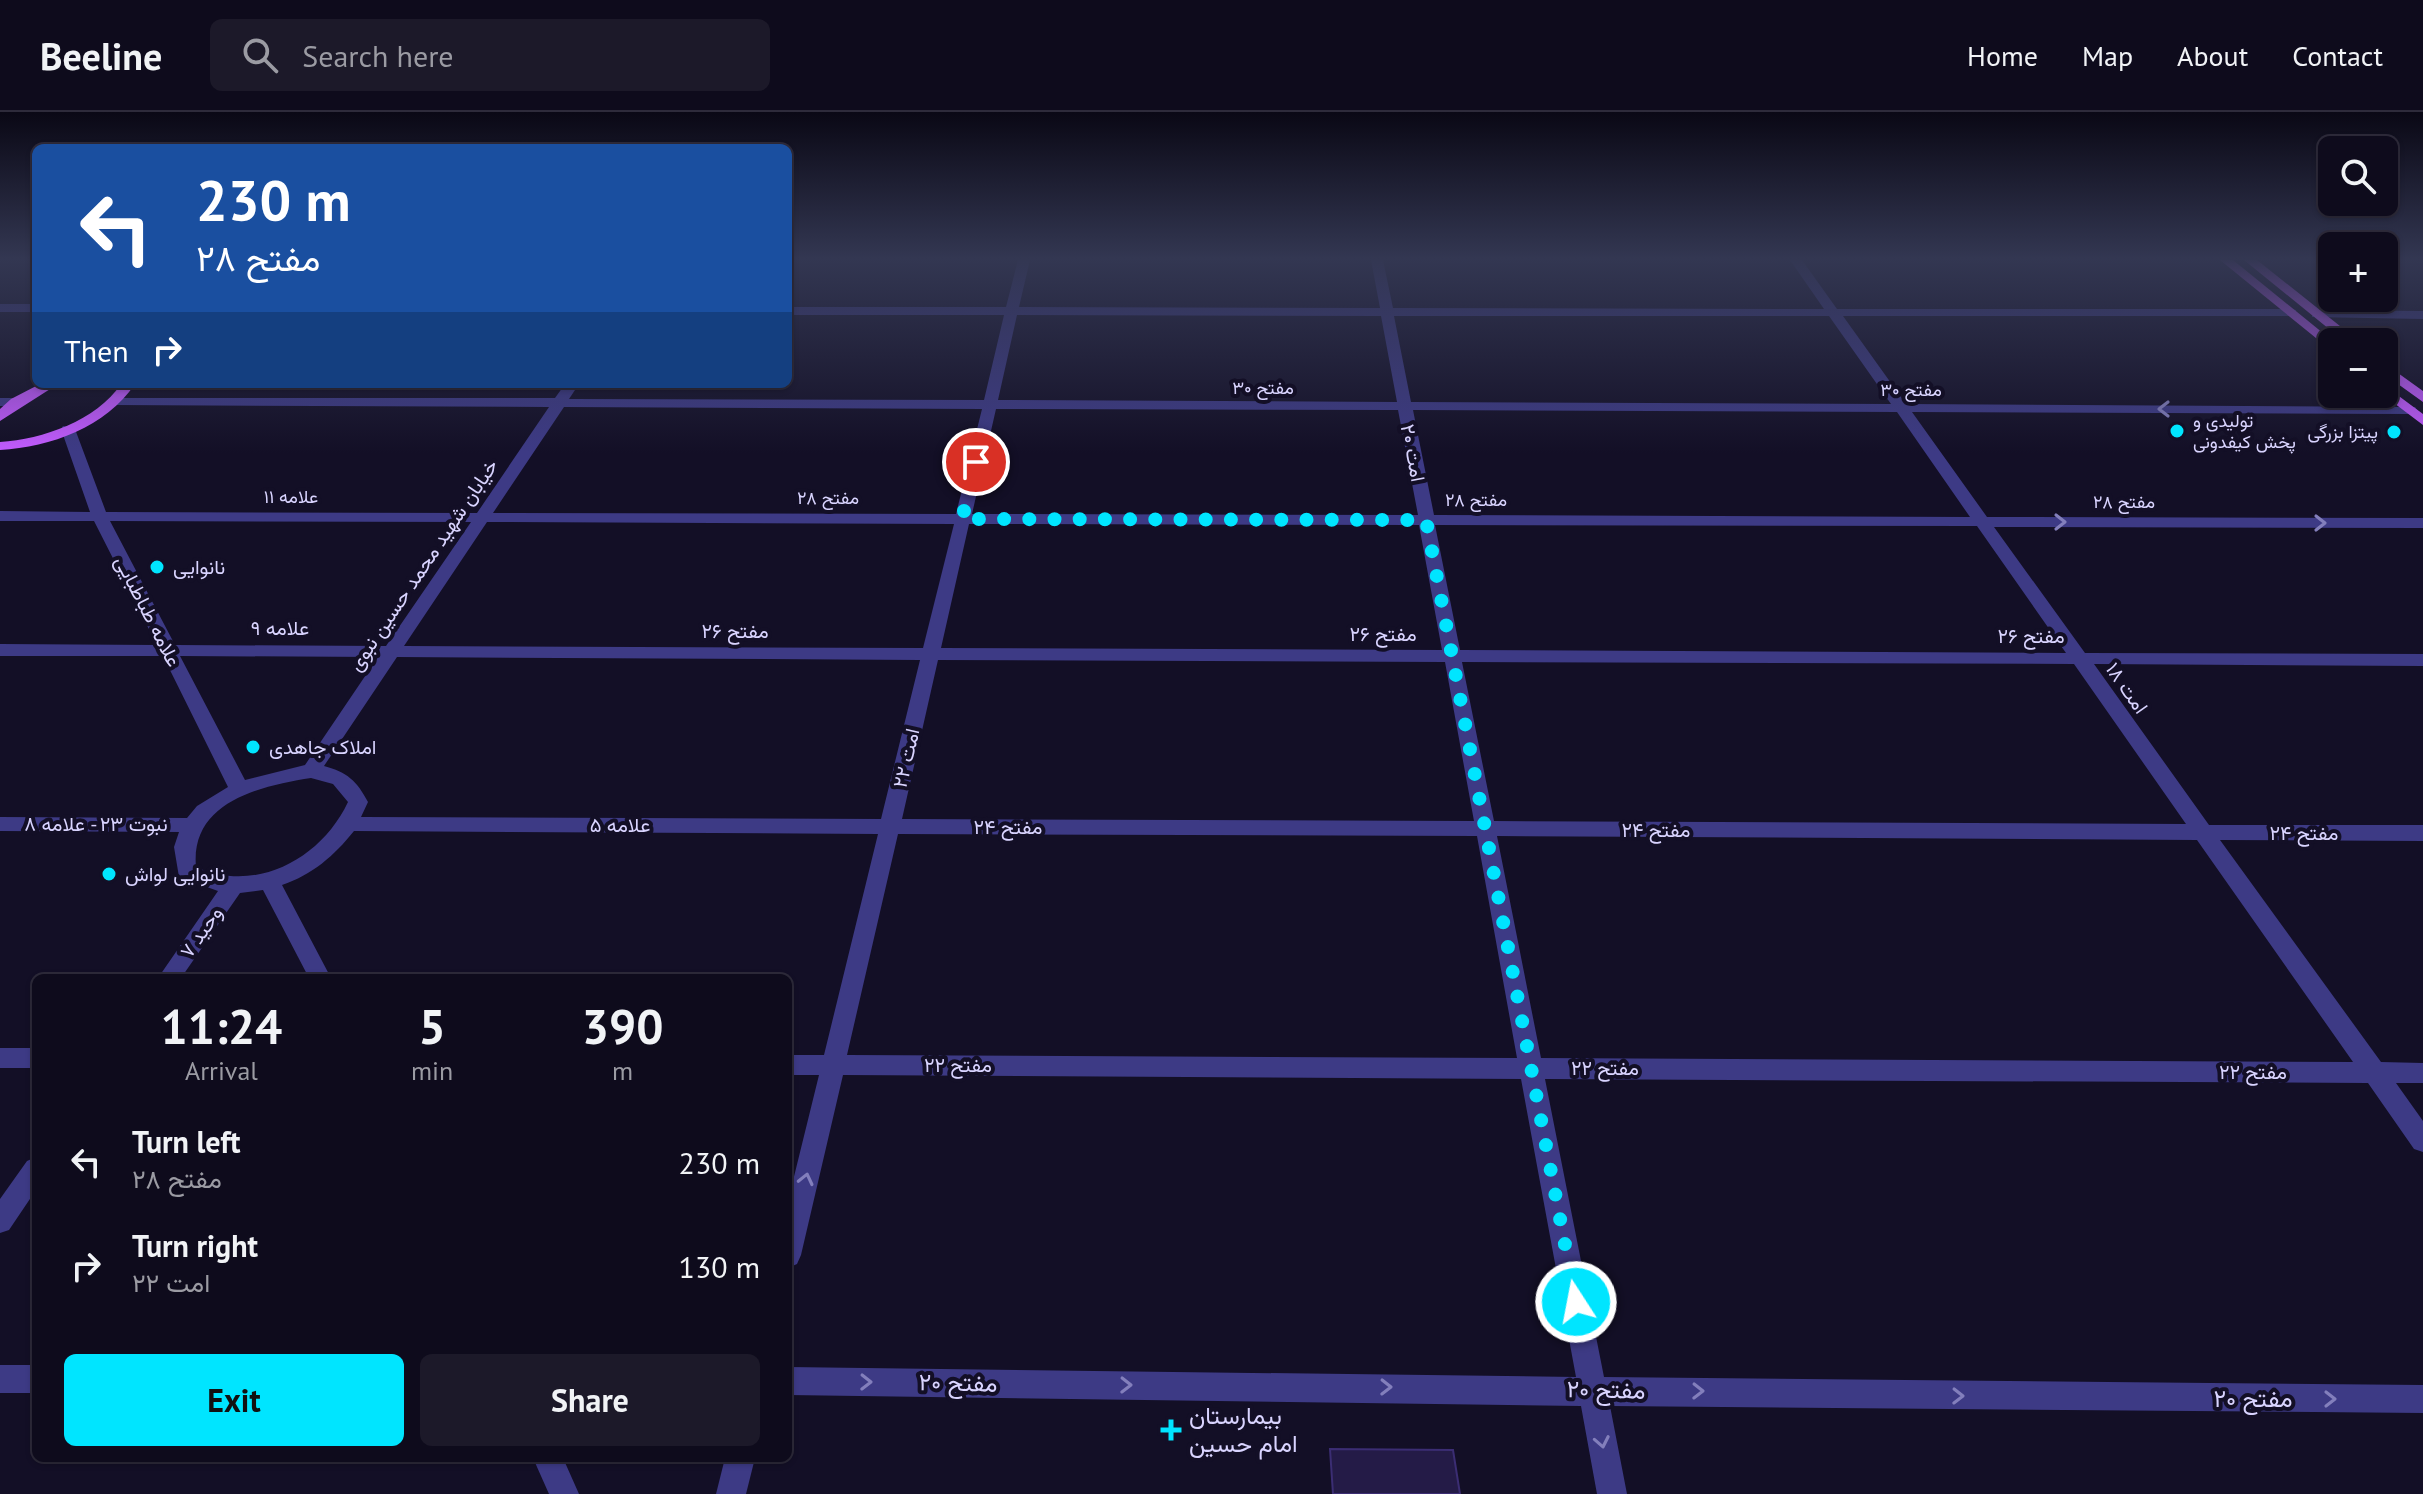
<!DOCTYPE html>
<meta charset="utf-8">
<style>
:root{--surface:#0e0b1c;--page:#1c1929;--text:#f1f3f6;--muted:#9b9ba3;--line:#2e2b3b;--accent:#00e5ff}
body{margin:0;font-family:"PT Sans",Vazirmatn,sans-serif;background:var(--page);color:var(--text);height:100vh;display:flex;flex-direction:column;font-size:30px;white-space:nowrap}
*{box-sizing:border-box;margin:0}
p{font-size:26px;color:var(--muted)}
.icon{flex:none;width:44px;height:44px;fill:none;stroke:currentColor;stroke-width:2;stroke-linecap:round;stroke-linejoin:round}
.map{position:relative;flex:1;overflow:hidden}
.panel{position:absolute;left:32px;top:862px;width:760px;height:488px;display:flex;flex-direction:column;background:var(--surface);border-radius:12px;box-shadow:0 2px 6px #0004,0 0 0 2px var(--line)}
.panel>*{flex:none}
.guide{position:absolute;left:32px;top:32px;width:760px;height:244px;border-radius:12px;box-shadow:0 2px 6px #0004,0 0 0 2px var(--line);background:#1a4fa0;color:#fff;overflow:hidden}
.controls{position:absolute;left:2318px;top:24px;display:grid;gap:16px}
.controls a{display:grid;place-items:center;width:80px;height:80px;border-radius:12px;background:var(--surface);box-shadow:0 2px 6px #0004,0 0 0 2px var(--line);font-size:40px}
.pin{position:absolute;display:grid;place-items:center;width:68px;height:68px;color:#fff;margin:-34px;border:4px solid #fff;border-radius:50%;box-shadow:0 2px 8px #0007}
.me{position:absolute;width:88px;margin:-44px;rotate:349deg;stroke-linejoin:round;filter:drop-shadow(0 0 6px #0008)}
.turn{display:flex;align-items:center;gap:28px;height:168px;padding:0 32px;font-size:36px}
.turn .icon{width:104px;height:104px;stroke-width:2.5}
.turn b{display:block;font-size:56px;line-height:68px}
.then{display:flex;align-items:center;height:76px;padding:0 32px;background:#0003;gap:16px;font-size:30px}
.eta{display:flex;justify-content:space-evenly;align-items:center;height:136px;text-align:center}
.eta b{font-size:48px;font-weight:600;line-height:56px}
.action{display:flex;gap:16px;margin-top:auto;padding:16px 32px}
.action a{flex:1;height:92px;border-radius:12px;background:var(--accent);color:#111;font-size:32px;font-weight:600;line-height:92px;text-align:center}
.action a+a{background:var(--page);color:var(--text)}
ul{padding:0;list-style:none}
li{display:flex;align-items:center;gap:24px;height:104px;padding:0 32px}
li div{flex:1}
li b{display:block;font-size:30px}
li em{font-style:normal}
header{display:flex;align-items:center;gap:48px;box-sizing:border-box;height:112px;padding:0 40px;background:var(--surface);border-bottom:2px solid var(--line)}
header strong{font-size:38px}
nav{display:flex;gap:44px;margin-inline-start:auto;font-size:28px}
.search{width:560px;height:72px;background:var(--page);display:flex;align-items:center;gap:20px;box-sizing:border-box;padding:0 28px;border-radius:12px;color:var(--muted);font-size:30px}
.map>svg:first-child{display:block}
.building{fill:#241b47;stroke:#3b2d73;stroke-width:2}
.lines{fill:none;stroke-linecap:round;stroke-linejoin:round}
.minor{fill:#3d3a85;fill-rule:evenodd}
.major{fill:#c25bff;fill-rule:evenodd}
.oneway{stroke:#837fbc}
.route{stroke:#00e5ff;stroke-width:14;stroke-dasharray:0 25.2}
.poi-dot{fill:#00e5ff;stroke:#130f26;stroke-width:3}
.labels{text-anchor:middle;stroke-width:8;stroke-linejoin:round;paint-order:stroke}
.far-street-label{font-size:18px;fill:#d9d4ff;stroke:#130f26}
.far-poi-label{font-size:18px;fill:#d9d4ff;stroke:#130f26;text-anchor:start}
.street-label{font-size:20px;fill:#d9d4ff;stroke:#130f26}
.poi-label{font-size:20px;fill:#d9d4ff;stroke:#130f26;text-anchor:start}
.near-street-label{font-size:24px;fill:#d9d4ff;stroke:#130f26}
.near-poi-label{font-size:24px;fill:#d9d4ff;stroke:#130f26;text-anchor:start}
</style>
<header>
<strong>Beeline</strong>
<div class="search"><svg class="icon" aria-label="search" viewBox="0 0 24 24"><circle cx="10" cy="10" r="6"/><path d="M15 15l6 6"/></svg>Search here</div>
<nav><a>Home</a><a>Map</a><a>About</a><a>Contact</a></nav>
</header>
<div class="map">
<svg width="2423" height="1382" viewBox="0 0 2423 1382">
<rect width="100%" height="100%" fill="#130f26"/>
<path class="building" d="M1330 1337 1453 1338 1460 1382H1333Z"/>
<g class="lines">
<path class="minor" d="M1018 148H1030L1019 195 1380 196 1371 148H1383L1393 196 1824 197 1790 148H1802L1837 197H2291L2296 198V204H1843L1906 292 2415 295 2417 298 2410 302 1912 300 1987 405 2423 406V416L1994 415 2085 541 2423 542V554L2094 552 2209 713H2423V729L2220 728 2381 950 2423 951V971H2396L2423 1009V1040L2414 1037 2368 971 1545 967 1604 1265 2423 1273V1301L1610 1294 1627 1382H1597L1581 1294 788 1283V1255L1576 1265 1521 967 843 963 801 1143 797 1152 788 1156V1089L819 963H788V943H824L878 722 354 719C334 744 312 763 282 773L331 866H309L263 778 240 781 181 866H158L218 779 179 765 174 735 179 720 0 719V705L187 706 197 694 228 675 163 544H0V532L157 533 94 409H0V399L90 400 61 317 63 314 75 317 106 400 477 401 549 295 115 293 110 292V286H555L565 272H579L569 287 984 288 1004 203H788V195H1006ZM1017 203 1381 204 1397 290 998 288ZM1394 204H1829L1891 292 1411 290ZM564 295 982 297 956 402 493 401ZM996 297 1398 298 1418 403 972 402ZM1413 298 1897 300 1970 405 1434 403ZM110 409 471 410 386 534 175 533ZM487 410 954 412 923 536 404 534ZM969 412 1419 413 1442 538 941 536ZM1435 413 1977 414 2066 541 1460 538ZM180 544 378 545 305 653 245 668ZM397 545 920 548 881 707 361 705 368 690C357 669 347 660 324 654ZM938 548 1445 550 1474 709 902 707ZM1462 550 2074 552 2186 712 1494 709ZM311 666 333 672 348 690C321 747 256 782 196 755 190 690 260 674 311 666ZM898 722 1477 724 1517 946 847 943ZM1497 724 2197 728 2353 950 1541 946Z
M0 192H36V200H0Z
M2317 198 2423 199V207L2312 205V199Z
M0 286H16L23 290 16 294H0Z
M0 936H36V956H0Z
M36 1045V1078L9 1118 0 1121V1087L27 1049Z
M0 1253H36V1281H0Z
M533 1346H563L579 1382H549Z
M725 1346H755L746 1382H716Z"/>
<path class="major" d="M2220 148H2233L2334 230 2332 239Z
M2244 148H2257L2360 230H2345Z
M2384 251 2423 279V290L2384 262Z
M40 272H58L0 309V297L11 287Z
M121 272H135C106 315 51 335 0 338V330C43 327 96 309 121 272Z
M2384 273 2423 302V313L2382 282Z"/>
</g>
<defs><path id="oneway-chevron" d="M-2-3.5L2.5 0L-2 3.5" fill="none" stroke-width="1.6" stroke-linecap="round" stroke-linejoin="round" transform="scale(2)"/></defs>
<g class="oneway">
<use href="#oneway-chevron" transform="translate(2164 297) rotate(-180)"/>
<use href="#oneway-chevron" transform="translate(2060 410)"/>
<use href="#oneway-chevron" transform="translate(2320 411)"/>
<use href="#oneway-chevron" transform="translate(806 1067) rotate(-77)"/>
<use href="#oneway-chevron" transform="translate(866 1270) rotate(1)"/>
<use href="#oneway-chevron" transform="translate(1126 1273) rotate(1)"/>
<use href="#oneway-chevron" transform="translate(1386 1275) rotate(1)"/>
<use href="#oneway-chevron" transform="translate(1698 1279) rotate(1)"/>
<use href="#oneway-chevron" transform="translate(1958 1284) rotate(1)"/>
<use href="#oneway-chevron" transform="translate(2330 1287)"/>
<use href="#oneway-chevron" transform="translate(1602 1330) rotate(79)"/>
</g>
<linearGradient id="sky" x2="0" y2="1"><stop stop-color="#0a0815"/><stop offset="0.43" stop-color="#333752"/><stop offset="1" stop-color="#333752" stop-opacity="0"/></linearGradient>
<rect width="2423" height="341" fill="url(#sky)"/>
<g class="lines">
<path class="route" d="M976 350 962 407 1426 408 1576 1190"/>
</g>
<g class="poi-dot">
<circle cx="2177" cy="319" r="8"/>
<circle cx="2394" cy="320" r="8"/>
<circle cx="157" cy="455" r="8"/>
<circle cx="253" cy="635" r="8"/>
<circle cx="109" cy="762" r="8"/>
<path d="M1167 1306h8v8h8v8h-8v8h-8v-8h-8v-8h8z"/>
</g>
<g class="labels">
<g class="far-street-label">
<text x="1263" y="282">مفتح ۳۰</text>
<text x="1911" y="284">مفتح ۳۰</text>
<text x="291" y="391">علامه ۱۱</text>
<text x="828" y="392">مفتح ۲۸</text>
<text x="1476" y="394">مفتح ۲۸</text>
<text x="2124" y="396">مفتح ۲۸</text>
</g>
<g class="far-poi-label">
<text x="2193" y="315">تولیدی و<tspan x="2193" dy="21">پخش کیفدونی</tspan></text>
<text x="2378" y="326" text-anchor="end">پیتزا بزرگی</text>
</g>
<g class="street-label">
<text transform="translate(1413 341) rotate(79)" y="7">امت ۲۰</text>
<text transform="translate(423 453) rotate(-56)" y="7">خیابان شهید محمد حسین نبوی</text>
<text transform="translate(148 499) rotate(63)" y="7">علامه طباطبایی</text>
<text x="280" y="523">علامه ۹</text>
<text x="735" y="526">مفتح ۲۶</text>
<text x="1383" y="529">مفتح ۲۶</text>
<text x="2031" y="531">مفتح ۲۶</text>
<text transform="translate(2127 576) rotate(55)" y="7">امت ۱۸</text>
<text transform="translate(906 646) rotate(-77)" y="7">امت ۲۲</text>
<text x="96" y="719">نبوت ۲۳ - علامه ۸</text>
<text x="620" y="720">علامه ۵</text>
<text x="1008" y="722">مفتح ۲۴</text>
<text x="1656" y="725">مفتح ۲۴</text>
<text x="2304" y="728">مفتح ۲۴</text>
<text transform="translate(201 820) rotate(-55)" y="7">وحید ۷</text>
<text x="958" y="960">مفتح ۲۲</text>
<text x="1605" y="963">مفتح ۲۲</text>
<text x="2253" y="967">مفتح ۲۲</text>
</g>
<g class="poi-label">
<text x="173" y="462">نانوایی</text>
<text x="269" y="642">املاک جاهدی</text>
<text x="125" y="769">نانوایی لواش</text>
</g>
<g class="near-street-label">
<text transform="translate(958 1271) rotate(1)" y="8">مفتح ۲۰</text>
<text transform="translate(1606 1278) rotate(1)" y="8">مفتح ۲۰</text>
<text x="2253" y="1295">مفتح ۲۰</text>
</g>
<g class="near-poi-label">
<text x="1189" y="1312">بیمارستان<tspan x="1189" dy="28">امام حسین</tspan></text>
</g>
</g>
</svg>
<div class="controls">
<a><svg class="icon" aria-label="search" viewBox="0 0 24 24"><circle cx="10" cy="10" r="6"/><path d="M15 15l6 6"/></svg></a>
<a>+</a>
<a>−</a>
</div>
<div class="pin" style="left:976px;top:350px;background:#d93025"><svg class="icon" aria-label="arrive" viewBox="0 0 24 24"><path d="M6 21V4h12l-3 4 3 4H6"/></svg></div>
<svg class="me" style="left:1576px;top:1190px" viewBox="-20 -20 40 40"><circle r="17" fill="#00e5ff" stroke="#fff" stroke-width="3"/><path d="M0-11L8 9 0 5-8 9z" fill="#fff"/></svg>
<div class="guide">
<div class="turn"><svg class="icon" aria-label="left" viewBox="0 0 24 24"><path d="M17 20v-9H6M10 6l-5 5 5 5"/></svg><div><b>230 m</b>مفتح ۲۸</div></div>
<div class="then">Then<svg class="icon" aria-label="right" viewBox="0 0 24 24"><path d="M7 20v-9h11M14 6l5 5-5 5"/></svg></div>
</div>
<section class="panel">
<div class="eta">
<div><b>11:24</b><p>Arrival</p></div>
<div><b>5</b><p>min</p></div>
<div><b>390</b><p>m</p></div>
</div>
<ul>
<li><svg class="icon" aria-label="left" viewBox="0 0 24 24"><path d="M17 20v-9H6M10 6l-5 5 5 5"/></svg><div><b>Turn left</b><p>مفتح ۲۸</p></div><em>230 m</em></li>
<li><svg class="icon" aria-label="right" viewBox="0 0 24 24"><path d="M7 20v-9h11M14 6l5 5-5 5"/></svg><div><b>Turn right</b><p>امت ۲۲</p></div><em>130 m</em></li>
</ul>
<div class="action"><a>Exit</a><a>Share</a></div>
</section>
</div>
